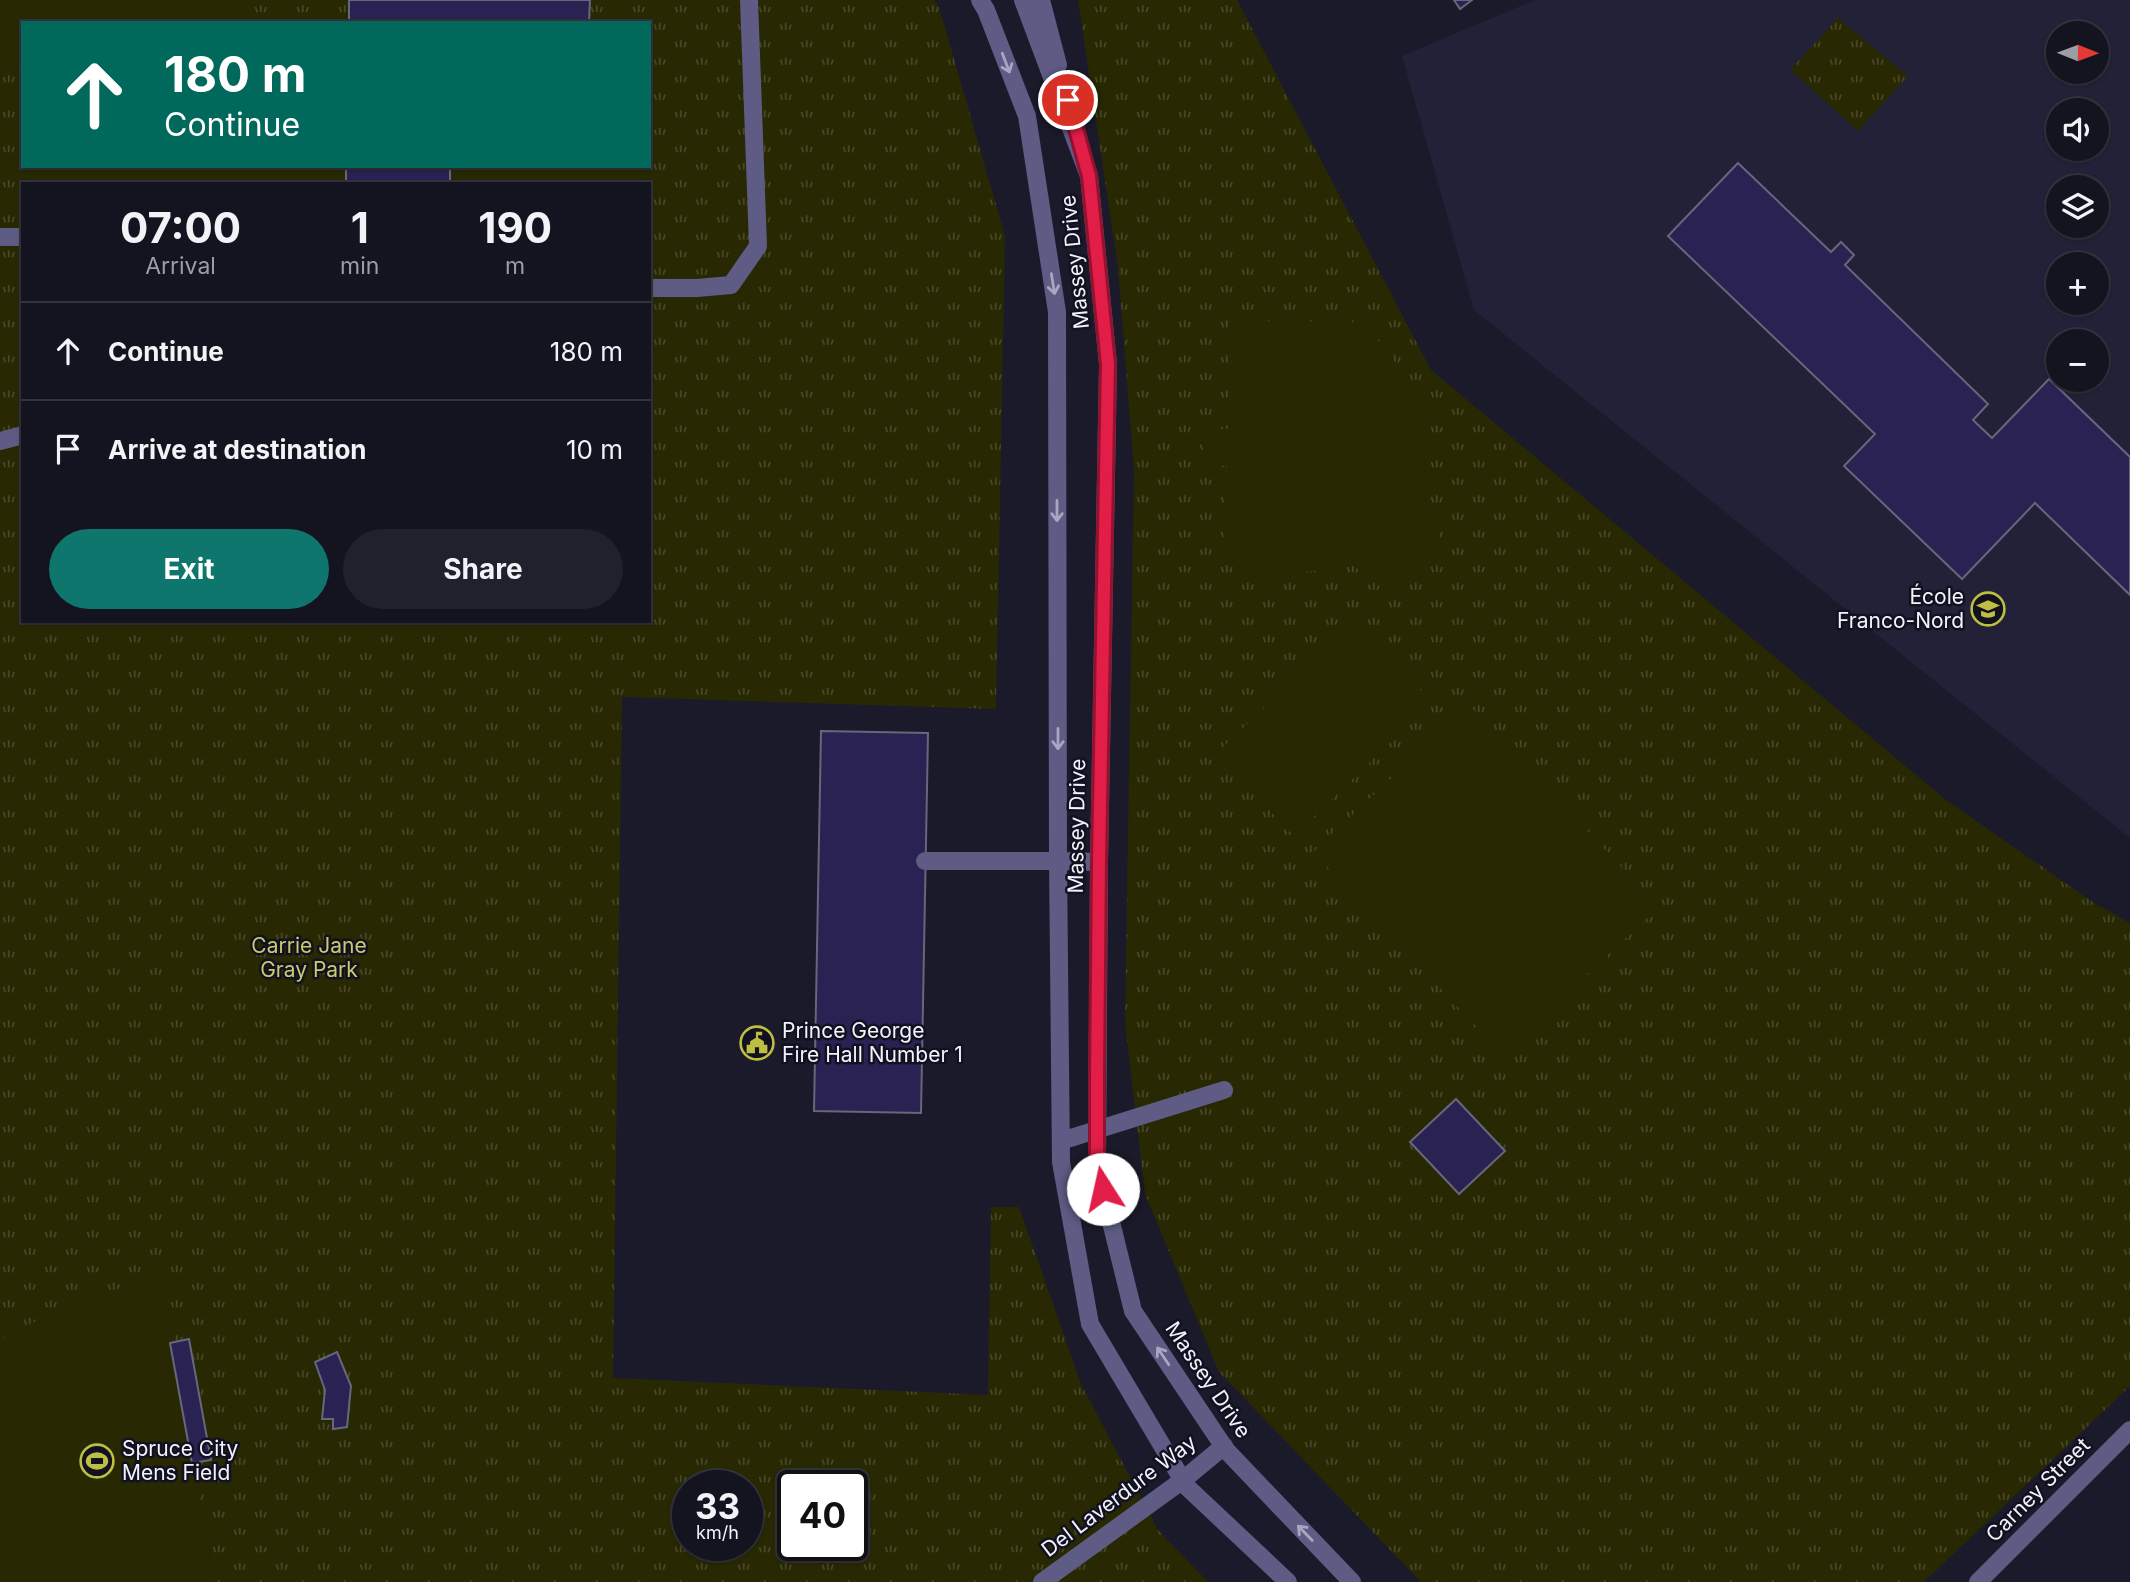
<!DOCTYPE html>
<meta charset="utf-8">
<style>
:root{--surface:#141420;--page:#21212d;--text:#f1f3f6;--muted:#9d9ea5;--line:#33333e;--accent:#0f766e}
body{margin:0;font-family:Inter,sans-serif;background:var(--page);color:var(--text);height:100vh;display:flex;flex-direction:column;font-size:26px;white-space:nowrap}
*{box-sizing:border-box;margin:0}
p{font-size:23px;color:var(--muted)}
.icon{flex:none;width:38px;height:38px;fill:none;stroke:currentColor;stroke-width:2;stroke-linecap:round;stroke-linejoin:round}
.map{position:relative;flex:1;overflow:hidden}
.details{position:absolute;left:21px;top:182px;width:630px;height:441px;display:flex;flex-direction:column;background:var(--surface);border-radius:0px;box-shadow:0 2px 5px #0004,0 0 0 2px var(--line)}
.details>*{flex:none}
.guide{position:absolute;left:21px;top:21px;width:630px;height:147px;border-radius:0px;box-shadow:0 2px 5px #0004,0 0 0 2px var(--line);background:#00695c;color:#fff;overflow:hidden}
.needle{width:46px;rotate:91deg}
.buttons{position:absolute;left:2046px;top:21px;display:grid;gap:14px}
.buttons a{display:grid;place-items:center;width:63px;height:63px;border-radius:50%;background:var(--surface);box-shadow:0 2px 5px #0004,0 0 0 2px var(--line);font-size:35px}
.speed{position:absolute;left:672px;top:1470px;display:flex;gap:14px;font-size:35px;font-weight:700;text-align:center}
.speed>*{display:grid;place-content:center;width:91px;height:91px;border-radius:50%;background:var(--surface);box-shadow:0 2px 5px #0004,0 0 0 2px var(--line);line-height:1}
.speed small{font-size:18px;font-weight:400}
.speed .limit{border:4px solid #111;border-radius:10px;background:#fff;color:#111}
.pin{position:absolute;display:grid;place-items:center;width:60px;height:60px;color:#fff;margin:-30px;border:4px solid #fff;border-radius:50%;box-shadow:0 2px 7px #0007}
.me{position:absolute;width:77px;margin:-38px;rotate:350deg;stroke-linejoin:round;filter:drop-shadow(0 0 5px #0008)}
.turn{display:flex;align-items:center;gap:24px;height:147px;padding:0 28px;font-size:32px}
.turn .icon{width:91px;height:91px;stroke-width:2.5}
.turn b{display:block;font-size:49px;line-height:60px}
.eta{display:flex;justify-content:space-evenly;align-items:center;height:119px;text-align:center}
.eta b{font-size:42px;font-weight:700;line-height:49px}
.primary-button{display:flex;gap:14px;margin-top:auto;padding:14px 28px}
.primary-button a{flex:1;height:80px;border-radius:42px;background:var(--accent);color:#fff;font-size:28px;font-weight:700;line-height:80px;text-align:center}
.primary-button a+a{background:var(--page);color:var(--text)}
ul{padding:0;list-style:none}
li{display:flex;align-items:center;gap:21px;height:98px;padding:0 28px;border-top:2px solid var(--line)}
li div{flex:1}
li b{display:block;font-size:26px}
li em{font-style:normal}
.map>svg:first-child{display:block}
.built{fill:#232137;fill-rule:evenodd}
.park{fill:url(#park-tufts);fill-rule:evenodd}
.pitch{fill:#282803}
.building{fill:#2a2252;stroke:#67667a;stroke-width:2}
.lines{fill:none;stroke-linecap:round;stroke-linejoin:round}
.service{stroke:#5e5b84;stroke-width:18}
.minor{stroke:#5e5b84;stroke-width:18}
.tertiary{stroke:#5e5b84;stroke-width:18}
.oneway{stroke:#a8a6c0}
.route-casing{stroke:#92132f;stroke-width:18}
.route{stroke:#e11d48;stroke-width:12}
.labels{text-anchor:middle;stroke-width:5;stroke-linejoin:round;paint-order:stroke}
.street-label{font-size:21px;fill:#f2f2fd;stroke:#121120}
.poi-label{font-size:21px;fill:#f2f2fd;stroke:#121120;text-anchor:start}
.park-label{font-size:21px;fill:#c7ca6f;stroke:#121120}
</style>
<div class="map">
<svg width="2130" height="1582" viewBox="0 0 2130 1582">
<defs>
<pattern id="park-tufts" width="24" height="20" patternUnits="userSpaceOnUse" patternTransform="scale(1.75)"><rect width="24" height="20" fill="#282803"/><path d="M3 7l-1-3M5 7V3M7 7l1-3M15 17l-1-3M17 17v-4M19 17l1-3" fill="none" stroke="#484829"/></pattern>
</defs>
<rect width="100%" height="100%" fill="#1b1a2a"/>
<path class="built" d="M1535 0H2130V838L1474 310 1402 56ZM2058 33H2096V72H2058ZM2058 110H2096V149H2058ZM2058 187H2096V226H2058ZM2058 264H2096V303H2058ZM2058 341H2096V380H2058Z"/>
<path class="park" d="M0 0H934L939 7 1005 236 996 709 622 697 613 1378 988 1395 991 1207H1019L1081 1384 1158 1530 1208 1582H0ZM23 23H649V166H23ZM23 184H649V621H23ZM688 1486H747V1545H688ZM793 1486H852V1545H793Z
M1078 0H1237L1431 370 1946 800 2094 903 2130 923V1386L1924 1582H1421L1219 1372 1145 1194 1125 1023 1134 471 1118 267Z
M1838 18 1908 76 1858 131 1790 70Z"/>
<path class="pitch" d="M0 0H229V23H23V66L0 65Z
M1229 321 1363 322 1426 401 1424 498 1438 521 1441 555 1416 582 1382 588 1354 566 1251 578 1225 562 1223 546 1227 466 1204 464 1203 430 1230 429Z
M1354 621 1432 702 1294 836 1216 754Z
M1469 705 1659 907 1502 1054 1313 852Z
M163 1278 214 1582H0V1340L20 1328 109 1291Z"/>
<path class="building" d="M349 0H590L589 23H349Z
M1454 0H1472L1460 9Z
M1738 163 1831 252 1841 242 1854 255 1845 265 1988 404 1973 420 1992 438 2049 379 2130 457V595L2035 503 1962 579 1844 466 1875 434 1668 236Z
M346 166H450V184H346Z
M821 731 928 733 921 1113 814 1111Z
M1456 1099 1505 1151 1459 1194 1410 1142Z
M189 1339 211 1460 192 1463 170 1343Z
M337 1352 351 1386 347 1427 333 1429V1419H322L325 1390 315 1362Z"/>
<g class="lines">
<path class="service" d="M0 237H23
M649 288H697L731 285 758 246 749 0
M0 441 23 435
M925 861H1058
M1061 1141 1224 1090"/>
<path class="minor" d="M1042 1582 1183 1480 1224 1446"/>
<path class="tertiary" d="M980 0 986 10 1027 116 1057 312 1058 861 1061 1162 1090 1324 1186 1486 1288 1582
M1023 0 1089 176 1108 364 1099 862 1097 1165 1133 1311 1226 1450 1352 1582
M1041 0 1058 65
M1058 861 1099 862
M1978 1582 2130 1430"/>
</g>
<defs><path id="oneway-shaft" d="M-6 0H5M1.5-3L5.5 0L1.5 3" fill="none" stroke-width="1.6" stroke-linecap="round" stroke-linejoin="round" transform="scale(1.75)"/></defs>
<g class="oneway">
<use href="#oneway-shaft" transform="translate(1006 63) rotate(69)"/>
<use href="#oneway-shaft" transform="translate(1053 284) rotate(81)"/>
<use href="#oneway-shaft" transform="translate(1057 511) rotate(90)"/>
<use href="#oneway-shaft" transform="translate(1058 739) rotate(90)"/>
<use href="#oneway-shaft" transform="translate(1163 1356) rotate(-124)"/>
<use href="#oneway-shaft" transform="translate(1305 1533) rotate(-134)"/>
</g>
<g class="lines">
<defs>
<path id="route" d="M1068 100 1089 176 1108 364 1099 862 1097 1077V1165L1103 1189"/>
</defs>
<use href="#route" class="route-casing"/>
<use href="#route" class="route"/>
</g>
<defs>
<symbol id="school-ring" viewBox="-11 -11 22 22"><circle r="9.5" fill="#121120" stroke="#bebf42" stroke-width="1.5"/><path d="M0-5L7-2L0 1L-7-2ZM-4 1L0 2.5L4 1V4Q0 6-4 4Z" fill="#bebf42"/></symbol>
<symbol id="civic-ring" viewBox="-11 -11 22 22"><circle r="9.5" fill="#121120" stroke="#bebf42" stroke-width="1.5"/><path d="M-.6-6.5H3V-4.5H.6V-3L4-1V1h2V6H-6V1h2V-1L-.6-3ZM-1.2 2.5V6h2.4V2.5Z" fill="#bebf42"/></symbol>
<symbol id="stadium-ring" viewBox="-11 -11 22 22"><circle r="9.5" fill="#121120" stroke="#bebf42" stroke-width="1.5"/><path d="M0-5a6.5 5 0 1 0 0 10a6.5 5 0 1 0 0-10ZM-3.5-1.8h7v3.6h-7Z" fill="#bebf42"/></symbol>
</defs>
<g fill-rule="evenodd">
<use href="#school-ring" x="1969" y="590" width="38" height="38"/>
<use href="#civic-ring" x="738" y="1024" width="38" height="38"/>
<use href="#stadium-ring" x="78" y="1442" width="38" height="38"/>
</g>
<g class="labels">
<g class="street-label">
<text transform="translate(1075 262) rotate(-96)" y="7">Massey Drive</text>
<text transform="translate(1077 826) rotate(-89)" y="7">Massey Drive</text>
<text transform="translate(1208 1380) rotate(56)" y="7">Massey Drive</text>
<text transform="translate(2038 1490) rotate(-45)" y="7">Carney Street</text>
<text transform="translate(1119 1496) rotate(-37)" y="7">Del Laverdure Way</text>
</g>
<g class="poi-label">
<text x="1964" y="604" text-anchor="end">École<tspan x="1964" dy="24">Franco-Nord</tspan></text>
<text x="782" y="1038">Prince George<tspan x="782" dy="24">Fire Hall Number 1</tspan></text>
<text x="122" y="1456">Spruce City<tspan x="122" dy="24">Mens Field</tspan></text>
</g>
<g class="park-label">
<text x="309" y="953">Carrie Jane<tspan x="309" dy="24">Gray Park</tspan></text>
</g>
</g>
</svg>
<div class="buttons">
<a><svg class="needle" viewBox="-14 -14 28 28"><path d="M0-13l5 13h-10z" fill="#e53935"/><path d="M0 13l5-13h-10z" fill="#9d9ea5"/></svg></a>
<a><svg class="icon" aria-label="sound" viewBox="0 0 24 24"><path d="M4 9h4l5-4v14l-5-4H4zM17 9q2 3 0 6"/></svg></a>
<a><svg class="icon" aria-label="layers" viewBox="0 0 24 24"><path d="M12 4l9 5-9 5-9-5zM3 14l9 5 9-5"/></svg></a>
<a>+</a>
<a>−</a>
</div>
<div class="speed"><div>33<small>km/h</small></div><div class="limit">40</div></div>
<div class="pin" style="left:1068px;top:100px;background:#d93025"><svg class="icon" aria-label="arrive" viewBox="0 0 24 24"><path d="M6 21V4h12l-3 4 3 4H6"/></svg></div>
<svg class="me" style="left:1103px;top:1189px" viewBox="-20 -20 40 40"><circle r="19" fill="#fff"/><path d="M0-13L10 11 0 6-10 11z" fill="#e11d48"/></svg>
<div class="guide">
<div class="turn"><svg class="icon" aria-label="ahead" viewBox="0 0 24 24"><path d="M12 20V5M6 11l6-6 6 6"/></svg><div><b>180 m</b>Continue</div></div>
</div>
<section class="details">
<div class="eta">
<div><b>07:00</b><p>Arrival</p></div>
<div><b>1</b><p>min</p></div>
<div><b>190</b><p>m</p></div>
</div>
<ul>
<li><svg class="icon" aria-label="ahead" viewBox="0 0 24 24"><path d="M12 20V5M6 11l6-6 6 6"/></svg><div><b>Continue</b></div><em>180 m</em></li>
<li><svg class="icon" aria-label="arrive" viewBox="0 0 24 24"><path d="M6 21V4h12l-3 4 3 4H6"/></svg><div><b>Arrive at destination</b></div><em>10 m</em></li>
</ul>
<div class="primary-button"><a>Exit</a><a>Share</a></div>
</section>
</div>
